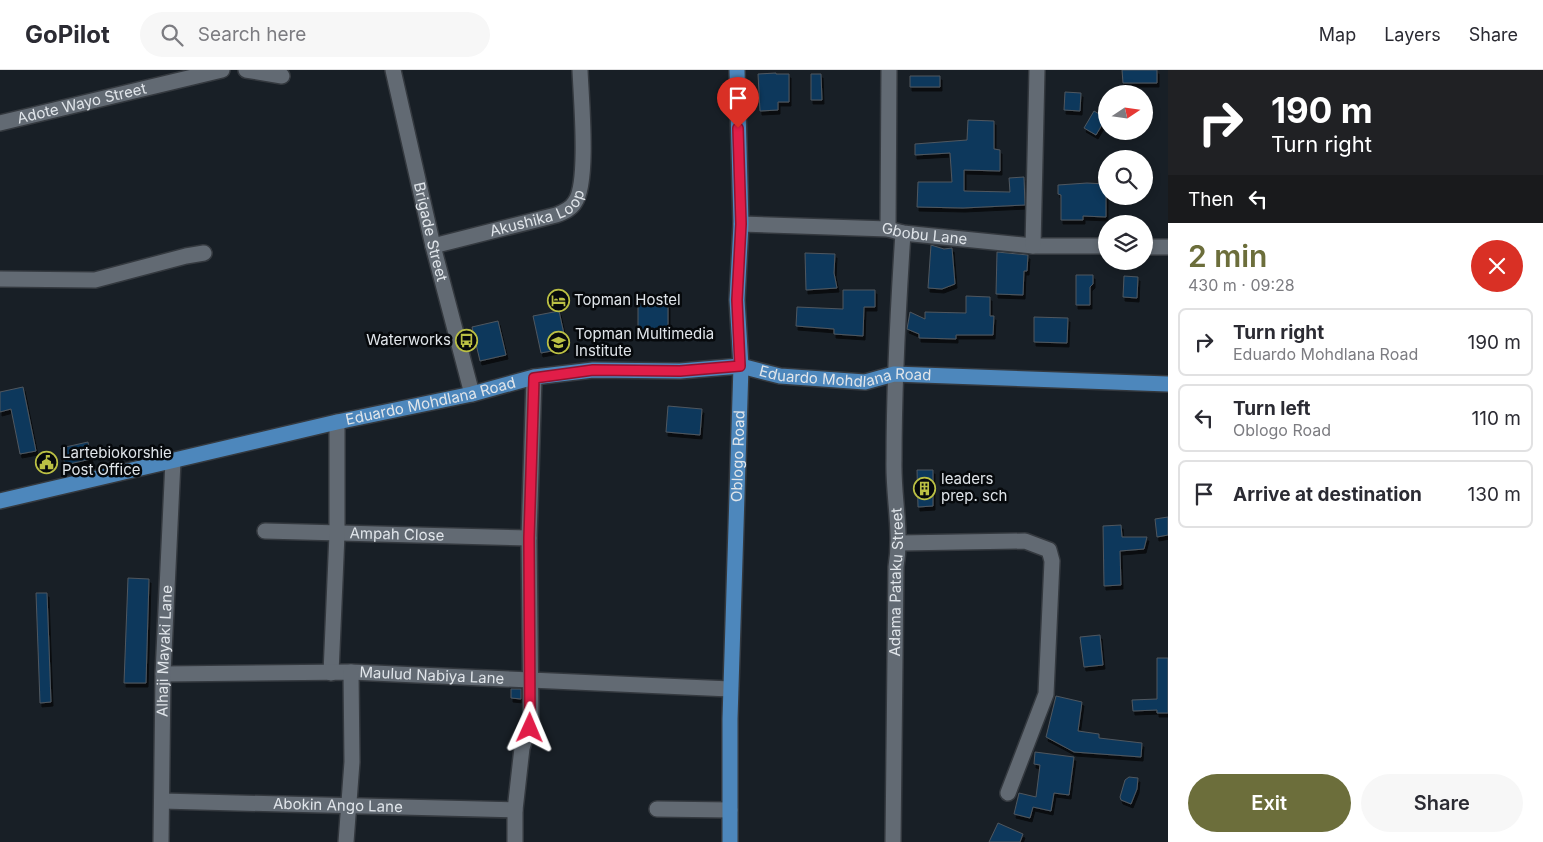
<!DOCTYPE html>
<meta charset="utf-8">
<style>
:root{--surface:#fff;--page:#f7f7f7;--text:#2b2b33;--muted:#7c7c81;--line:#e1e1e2;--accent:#6c6e3b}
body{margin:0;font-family:Inter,sans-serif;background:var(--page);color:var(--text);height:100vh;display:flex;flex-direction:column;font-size:19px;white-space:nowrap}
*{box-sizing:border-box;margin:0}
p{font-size:16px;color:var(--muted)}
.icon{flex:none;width:28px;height:28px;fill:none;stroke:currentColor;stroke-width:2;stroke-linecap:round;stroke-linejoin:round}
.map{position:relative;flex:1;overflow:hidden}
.details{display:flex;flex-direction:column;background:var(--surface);width:375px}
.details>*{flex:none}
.top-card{background:#202124;color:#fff;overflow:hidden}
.needle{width:32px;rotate:77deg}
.fabs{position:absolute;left:1098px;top:15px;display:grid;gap:10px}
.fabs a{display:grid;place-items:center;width:55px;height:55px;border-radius:50%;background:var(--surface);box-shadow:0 2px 8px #0003;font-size:25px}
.pin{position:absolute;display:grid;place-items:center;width:42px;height:42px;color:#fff;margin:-51px -21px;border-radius:50% 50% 50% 0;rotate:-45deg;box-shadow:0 0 5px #0007}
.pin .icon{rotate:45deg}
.me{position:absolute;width:55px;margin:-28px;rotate:1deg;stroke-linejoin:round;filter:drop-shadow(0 0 4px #0008)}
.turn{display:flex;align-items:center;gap:18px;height:105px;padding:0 20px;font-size:22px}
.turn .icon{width:65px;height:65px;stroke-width:2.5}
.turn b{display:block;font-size:35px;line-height:42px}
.then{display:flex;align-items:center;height:48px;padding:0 20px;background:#0003;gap:10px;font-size:19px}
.round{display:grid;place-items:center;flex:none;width:52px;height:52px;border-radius:26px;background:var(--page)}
.headline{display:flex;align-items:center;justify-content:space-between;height:85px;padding:0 20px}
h1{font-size:30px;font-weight:600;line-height:38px;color:var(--accent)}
.primary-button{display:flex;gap:10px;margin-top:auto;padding:10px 20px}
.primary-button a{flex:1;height:58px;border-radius:30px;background:var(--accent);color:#fff;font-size:20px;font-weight:600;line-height:58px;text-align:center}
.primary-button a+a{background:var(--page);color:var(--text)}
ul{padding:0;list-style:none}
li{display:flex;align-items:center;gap:15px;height:68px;margin:0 10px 8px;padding:0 10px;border:2px solid var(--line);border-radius:8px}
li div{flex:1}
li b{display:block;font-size:19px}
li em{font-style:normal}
header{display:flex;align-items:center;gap:30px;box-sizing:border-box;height:70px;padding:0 25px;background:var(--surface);border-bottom:1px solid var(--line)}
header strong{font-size:24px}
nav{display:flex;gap:28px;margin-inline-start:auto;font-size:18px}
.search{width:350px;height:45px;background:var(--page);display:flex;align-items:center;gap:12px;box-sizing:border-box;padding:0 18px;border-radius:28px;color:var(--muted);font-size:19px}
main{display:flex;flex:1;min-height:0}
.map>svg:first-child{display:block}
.building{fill:#0f385c;stroke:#4f575f;filter:url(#shadow)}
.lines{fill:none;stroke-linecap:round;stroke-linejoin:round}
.minor-casing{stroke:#34393f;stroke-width:18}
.major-casing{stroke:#34393f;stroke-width:18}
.minor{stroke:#626a73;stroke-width:15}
.major{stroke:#4d87bc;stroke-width:15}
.route-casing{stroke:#92132f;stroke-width:12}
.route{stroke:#e11d48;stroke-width:9}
.labels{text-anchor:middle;stroke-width:5;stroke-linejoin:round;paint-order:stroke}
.street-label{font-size:15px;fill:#e0e5ea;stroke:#06090c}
.poi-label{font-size:15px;fill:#e0e5ea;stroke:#06090c;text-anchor:start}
</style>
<header>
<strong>GoPilot</strong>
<div class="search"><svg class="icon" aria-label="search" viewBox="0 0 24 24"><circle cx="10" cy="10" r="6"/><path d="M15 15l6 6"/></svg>Search here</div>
<nav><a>Map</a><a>Layers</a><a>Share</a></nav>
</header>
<main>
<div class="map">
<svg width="1168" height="772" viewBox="0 0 1168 772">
<defs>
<filter id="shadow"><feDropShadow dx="2" dy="4" stdDeviation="0" flood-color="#0009"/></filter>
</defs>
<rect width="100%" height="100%" fill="#181f26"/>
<path class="building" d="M1122 0H1157V13H1123Z
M776 3V4H789V32H778V40L760 41 758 4Z
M811 4H821L822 30H811Z
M910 6H940V17H910Z
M1065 22 1081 23 1080 41 1064 40Z
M1094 41 1106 48 1096 65 1084 58Z
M968 50 994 51V79L1000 80V101L964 100V121L1010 122 1009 108 1024 107 1025 135 963 138 917 137 918 112H952L950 83 915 85V74L967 70Z
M1087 113 1106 114V147L1083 146V150H1061V125L1058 124V115Z
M931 175 944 179 952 178 955 214 942 219 928 218Z
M997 182 1028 185 1027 201H1024L1023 225 996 224Z
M805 183 835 184 834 203 837 218 806 220Z
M1076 205H1093V214L1090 217V235H1076Z
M1124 206 1138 207 1137 228 1123 227Z
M843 220H875V237H864L863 266 834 264V259L796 256 797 237 843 239Z
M966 226 990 227V246H994L993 265H956V269L919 268V264L907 259 910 242 925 249V242L966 243Z
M638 234H668V265H638Z
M559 241 567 278 541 283 533 246Z
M1034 247 1068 248 1067 273 1034 272Z
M498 251 506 285 480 291 472 257Z
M23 317 36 381 20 384 11 339 0 342V322Z
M668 336 702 339 700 365 666 362Z
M88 372 91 389 65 395 61 378Z
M917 400H933V436L918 437Z
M1168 447V465L1157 467 1155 449Z
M1121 455 1122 467H1147L1144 479 1120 481 1121 515 1104 516 1103 456Z
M128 508 149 509 146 613H124Z
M36 523H47L51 632 40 633Z
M1100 565 1103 595 1084 597 1080 567Z
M1157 588H1168V643H1157V640L1133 641 1132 630 1157 629Z
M511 619H521V629L511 628Z
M1056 626 1082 632 1078 661 1099 664V668L1142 673 1141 687 1074 682 1046 667Z
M1035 682 1074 687 1069 725 1054 723 1051 741 1033 737 1030 748 1014 744 1019 723 1036 727 1040 695 1034 694Z
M1129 707 1138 708 1137 719 1131 734 1121 730 1120 727 1125 710Z
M998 753 1023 764 1020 772H989Z"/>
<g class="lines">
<defs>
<g id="minor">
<path d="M246 0 282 6"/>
<path id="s1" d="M393 0 433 176 472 324"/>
<path id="s2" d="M0 53 222 0"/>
<path id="s3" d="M741 154 888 159 903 163 1033 176H1106"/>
<path d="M888 159 889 0"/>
<path id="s4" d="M433 176 556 145C564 142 571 139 575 132 589 113 581 27 580 0"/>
<path d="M1033 176 1037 0"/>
<path d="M1144 177H1168"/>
<path d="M0 209 95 210 186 186 204 183"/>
<path id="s5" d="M265 461 529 468"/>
<path d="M900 473 1025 471 1049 480 1052 491 1046 624 1008 723"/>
<path d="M331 603 337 464V352"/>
<path id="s6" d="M163 604 351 602 730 619"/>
<path id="s7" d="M162 731 515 740"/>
<path d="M657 739 730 740"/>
<path id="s8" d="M161 772 163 604 173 391"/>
<path d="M346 772 352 692 351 602"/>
<path d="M515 772V740L522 678 531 651 529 468 534 307"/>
<path id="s9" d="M893 772 896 497C902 461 893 427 894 391 894 315 898 239 903 163"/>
</g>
<g id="major">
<path id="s10" d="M0 431 337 352 472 324 534 307 593 300 680 301 741 296 780 306 865 312 894 304 1168 314"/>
<path id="s11" d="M730 772V649L741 296 737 230 741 154 737 0"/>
</g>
</defs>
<use href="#minor" class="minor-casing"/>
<use href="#major" class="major-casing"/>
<use href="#minor" class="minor"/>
<use href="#major" class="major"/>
</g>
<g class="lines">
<defs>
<path id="route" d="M530 658 529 468 534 308 593 300 680 301 740 296 737 230 741 154 738 58"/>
</defs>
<use href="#route" class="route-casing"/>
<use href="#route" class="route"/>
</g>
<defs>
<symbol id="hotel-ring" viewBox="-11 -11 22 22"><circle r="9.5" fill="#06090c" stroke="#bbc044" stroke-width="1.5"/><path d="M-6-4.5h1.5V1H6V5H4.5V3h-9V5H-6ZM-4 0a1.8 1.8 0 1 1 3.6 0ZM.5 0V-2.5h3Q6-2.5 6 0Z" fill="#bbc044"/></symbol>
<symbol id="bus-ring" viewBox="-11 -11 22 22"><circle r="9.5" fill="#06090c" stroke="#bbc044" stroke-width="1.5"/><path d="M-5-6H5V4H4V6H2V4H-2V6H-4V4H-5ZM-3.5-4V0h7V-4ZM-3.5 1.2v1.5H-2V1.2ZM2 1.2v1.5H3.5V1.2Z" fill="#bbc044"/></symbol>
<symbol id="school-ring" viewBox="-11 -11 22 22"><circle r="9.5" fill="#06090c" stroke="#bbc044" stroke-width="1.5"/><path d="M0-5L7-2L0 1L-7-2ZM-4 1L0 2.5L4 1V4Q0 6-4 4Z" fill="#bbc044"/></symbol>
<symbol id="civic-ring" viewBox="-11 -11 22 22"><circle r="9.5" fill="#06090c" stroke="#bbc044" stroke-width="1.5"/><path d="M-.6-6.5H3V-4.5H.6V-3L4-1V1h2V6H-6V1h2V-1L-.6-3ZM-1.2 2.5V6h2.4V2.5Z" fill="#bbc044"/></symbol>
<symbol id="building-ring" viewBox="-11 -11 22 22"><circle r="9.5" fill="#06090c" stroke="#bbc044" stroke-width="1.5"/><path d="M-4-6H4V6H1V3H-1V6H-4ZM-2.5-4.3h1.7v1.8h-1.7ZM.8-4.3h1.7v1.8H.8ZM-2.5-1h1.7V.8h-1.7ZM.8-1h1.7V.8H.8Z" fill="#bbc044"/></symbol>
</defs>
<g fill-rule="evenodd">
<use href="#hotel-ring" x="546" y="218" width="25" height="25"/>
<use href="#bus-ring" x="454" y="258" width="25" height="25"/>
<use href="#school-ring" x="546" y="260" width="25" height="25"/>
<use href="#civic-ring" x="34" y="380" width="25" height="25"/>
<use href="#building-ring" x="912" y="406" width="25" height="25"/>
</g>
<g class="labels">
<g class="street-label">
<text dy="5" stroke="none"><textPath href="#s2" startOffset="84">Adote Wayo Street</textPath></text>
<text dy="5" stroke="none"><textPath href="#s4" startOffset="111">Akushika Loop</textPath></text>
<text dy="5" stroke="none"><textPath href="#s1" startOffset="166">Brigade Street</textPath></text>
<text dy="5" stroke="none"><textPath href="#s3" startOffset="184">Gbobu Lane</textPath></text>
<text dy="5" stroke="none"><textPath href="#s10" startOffset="862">Eduardo Mohdlana Road</textPath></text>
<text dy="5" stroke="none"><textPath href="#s10" startOffset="442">Eduardo Mohdlana Road</textPath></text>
<text dy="5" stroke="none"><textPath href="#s11" startOffset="386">Oblogo Road</textPath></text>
<text dy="5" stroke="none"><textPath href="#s5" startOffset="132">Ampah Close</textPath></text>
<text dy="5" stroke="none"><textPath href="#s9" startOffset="260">Adama Pataku Street</textPath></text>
<text dy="5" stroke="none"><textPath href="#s8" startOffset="191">Alhaji Mayaki Lane</textPath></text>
<text dy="5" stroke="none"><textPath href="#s6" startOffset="269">Maulud Nabiya Lane</textPath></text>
<text dy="5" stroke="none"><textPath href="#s7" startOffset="176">Abokin Ango Lane</textPath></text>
</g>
<g class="poi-label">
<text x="574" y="235">Topman Hostel</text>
<text x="575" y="269">Topman Multimedia<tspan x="575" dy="17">Institute</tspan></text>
<text x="451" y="275" text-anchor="end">Waterworks</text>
<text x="62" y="388">Lartebiokorshie<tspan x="62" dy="17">Post Office</tspan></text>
<text x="941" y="414">leaders<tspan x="941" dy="17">prep. sch</tspan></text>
</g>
</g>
</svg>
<div class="fabs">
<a><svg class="needle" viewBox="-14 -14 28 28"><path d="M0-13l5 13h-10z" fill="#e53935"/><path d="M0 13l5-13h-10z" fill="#7c7c81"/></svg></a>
<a><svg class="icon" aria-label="search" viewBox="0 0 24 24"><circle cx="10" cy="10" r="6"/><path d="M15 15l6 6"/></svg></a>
<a><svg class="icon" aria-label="layers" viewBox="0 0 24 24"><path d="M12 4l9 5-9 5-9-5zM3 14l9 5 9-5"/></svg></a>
</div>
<div class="pin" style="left:738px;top:58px;background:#d93025"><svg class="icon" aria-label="arrive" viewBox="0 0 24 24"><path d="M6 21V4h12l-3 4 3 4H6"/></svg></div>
<svg class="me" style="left:530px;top:658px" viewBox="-20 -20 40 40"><path d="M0-17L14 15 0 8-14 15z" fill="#e11d48" stroke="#fff" stroke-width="4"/></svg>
</div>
<section class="details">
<div class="top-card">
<div class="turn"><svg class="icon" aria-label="right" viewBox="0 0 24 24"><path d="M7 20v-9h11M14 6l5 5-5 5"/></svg><div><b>190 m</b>Turn right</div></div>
<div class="then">Then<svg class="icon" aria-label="left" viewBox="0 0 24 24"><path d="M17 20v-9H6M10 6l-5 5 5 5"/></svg></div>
</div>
<div class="headline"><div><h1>2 min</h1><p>430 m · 09:28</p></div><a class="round" style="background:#d93025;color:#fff"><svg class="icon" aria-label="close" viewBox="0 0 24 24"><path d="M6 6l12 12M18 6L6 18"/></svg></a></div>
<ul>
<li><svg class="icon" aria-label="right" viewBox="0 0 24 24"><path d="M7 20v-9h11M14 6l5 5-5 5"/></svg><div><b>Turn right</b><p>Eduardo Mohdlana Road</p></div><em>190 m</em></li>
<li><svg class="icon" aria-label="left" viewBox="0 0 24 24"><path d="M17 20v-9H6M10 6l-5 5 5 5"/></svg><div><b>Turn left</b><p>Oblogo Road</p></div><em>110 m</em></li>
<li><svg class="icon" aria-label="arrive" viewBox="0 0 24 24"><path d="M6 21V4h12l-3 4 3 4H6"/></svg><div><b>Arrive at destination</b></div><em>130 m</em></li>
</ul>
<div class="primary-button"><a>Exit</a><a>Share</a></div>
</section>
</main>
